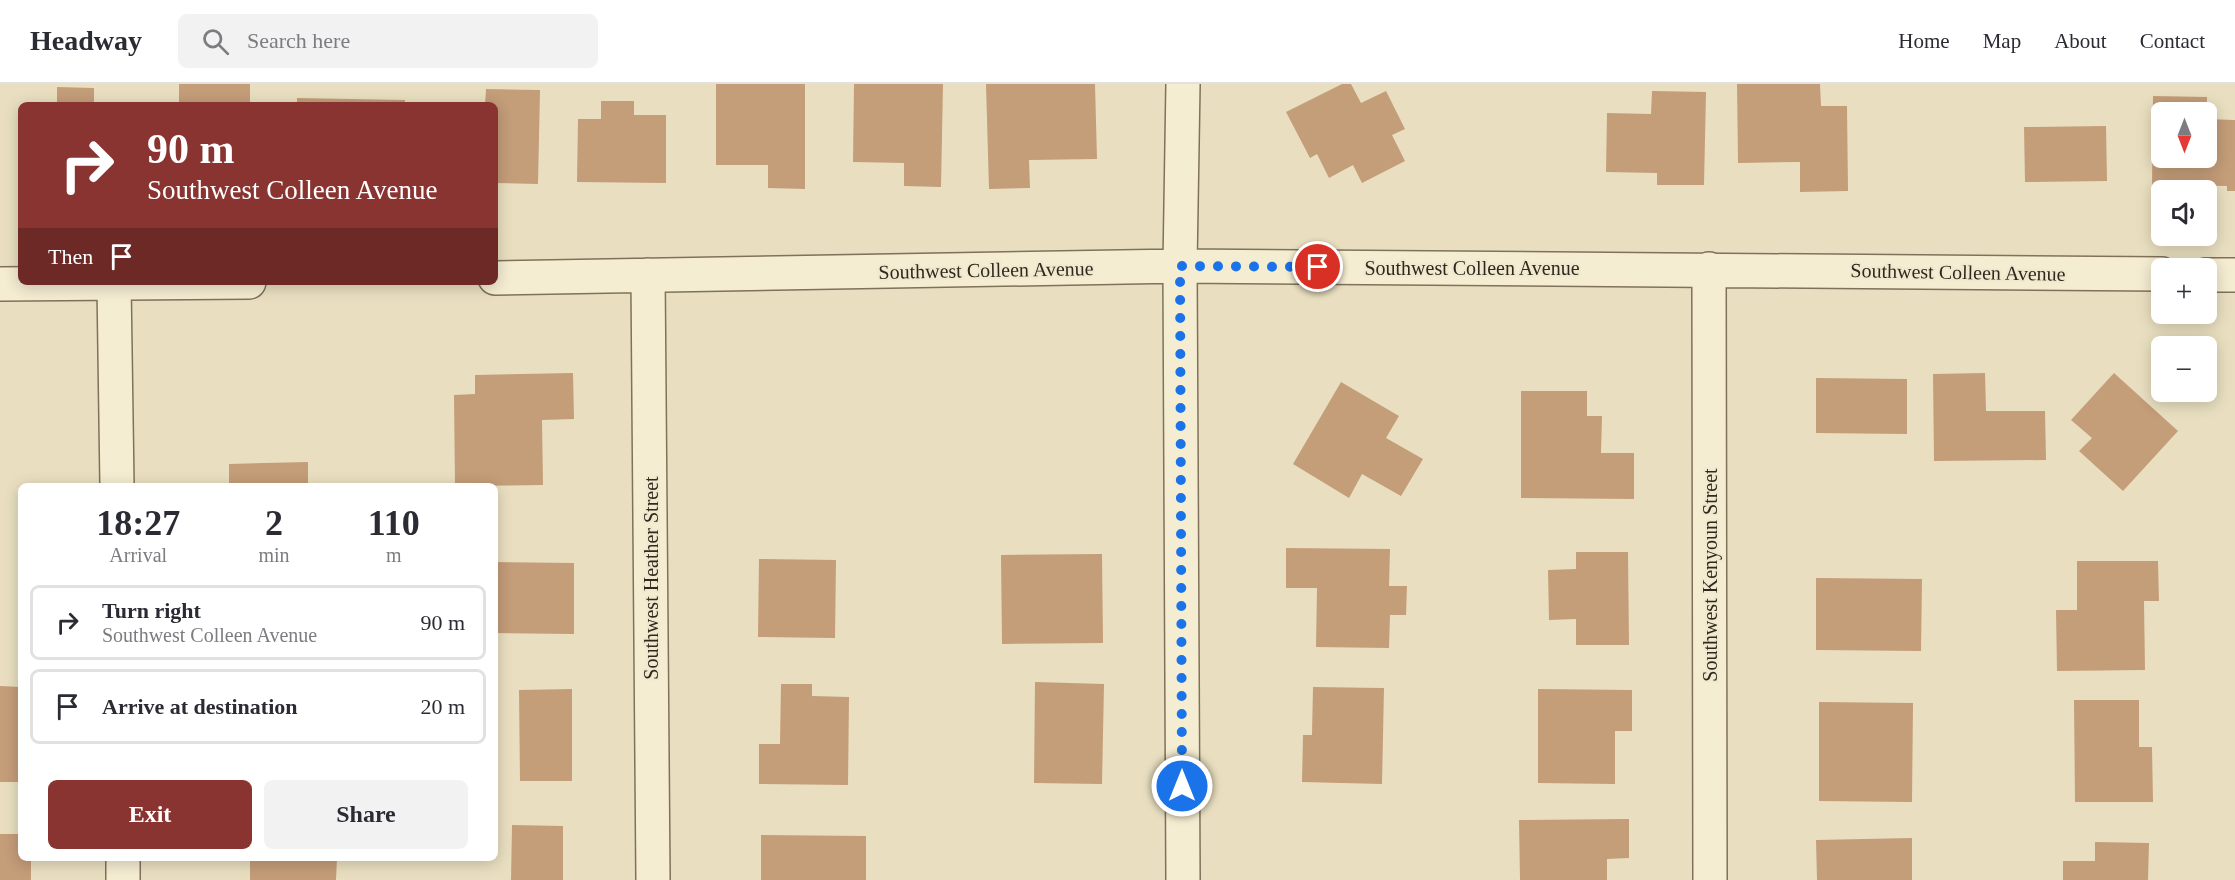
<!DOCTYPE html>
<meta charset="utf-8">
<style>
:root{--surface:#fff;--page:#f2f2f3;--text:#2b2b33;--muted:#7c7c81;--line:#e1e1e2;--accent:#893430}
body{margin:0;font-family:"Times New Roman",serif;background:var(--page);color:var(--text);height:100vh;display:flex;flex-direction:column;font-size:22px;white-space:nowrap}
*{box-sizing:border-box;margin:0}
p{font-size:20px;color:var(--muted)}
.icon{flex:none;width:33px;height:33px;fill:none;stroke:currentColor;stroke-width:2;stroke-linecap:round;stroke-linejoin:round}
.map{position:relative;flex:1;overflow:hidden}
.drawer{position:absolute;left:18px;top:399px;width:480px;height:378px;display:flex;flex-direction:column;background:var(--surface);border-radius:9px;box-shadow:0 3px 15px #0003}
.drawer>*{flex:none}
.banner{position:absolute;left:18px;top:18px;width:480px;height:183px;border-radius:9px;box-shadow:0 3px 15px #0003;background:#893430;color:#fff;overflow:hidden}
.needle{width:39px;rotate:180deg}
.controls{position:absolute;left:2151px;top:18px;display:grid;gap:12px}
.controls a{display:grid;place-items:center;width:66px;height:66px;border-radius:9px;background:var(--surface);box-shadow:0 3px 15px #0003;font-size:30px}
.pin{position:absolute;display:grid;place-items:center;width:51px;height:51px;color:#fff;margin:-26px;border:3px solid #fff;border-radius:50%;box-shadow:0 2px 6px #0007}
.me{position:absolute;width:66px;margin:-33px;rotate:0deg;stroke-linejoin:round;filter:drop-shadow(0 0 4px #0008)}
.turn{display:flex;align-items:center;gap:21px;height:126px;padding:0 30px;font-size:27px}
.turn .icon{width:78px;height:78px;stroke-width:2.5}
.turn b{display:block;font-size:42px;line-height:51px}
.then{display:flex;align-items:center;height:57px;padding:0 30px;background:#0003;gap:12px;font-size:22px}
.eta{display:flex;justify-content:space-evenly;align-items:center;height:102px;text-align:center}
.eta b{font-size:36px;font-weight:700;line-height:42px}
.button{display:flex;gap:12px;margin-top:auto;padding:12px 30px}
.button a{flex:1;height:69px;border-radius:9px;background:var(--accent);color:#fff;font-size:24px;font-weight:700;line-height:69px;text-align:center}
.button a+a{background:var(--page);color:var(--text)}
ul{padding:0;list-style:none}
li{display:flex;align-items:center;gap:18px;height:75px;margin:0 12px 9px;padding:0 18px;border:3px solid var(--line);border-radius:9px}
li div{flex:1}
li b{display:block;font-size:22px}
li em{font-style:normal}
header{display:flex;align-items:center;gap:36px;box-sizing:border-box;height:84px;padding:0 30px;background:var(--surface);border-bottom:2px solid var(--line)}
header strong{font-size:28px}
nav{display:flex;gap:33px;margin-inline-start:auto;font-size:21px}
.search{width:420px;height:54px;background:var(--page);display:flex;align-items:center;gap:15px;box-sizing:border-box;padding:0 21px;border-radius:9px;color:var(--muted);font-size:22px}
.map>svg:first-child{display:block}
.building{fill:#c49d79}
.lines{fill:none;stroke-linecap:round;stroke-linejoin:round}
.minor-casing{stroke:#80715a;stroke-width:36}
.minor{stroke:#f5edd2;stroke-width:33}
.route{stroke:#1a73e8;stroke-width:10;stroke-dasharray:0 18}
.labels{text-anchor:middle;stroke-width:4.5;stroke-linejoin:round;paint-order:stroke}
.street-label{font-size:20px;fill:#31281d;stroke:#f1e9cf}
</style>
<header>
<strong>Headway</strong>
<div class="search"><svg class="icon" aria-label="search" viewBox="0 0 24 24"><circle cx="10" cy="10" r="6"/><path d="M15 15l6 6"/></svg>Search here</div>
<nav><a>Home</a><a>Map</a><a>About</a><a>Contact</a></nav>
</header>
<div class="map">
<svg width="2235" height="796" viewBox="0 0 2235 796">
<rect width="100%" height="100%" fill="#e9dfc0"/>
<path class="building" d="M179 0H250V21H179Z
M716 0H805V105L768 104V81H716Z
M854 0H943L941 103 904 102V79L853 78Z
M986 0H1095L1097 75 1029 76 1030 104 989 105Z
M1342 0H1351L1361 19 1386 7 1405 45 1392 51 1405 77 1362 99 1353 81 1329 94 1317 70 1310 74 1286 28Z
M1737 0H1820L1821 22H1847L1848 107 1800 108V78L1738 79Z
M57 3 94 4V21H57Z
M486 5 540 6 538 100 495 99V21H485Z
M1652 7 1706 8 1704 101H1657V89L1606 88 1607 29 1651 30Z
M2153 12 2207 13V28H2162V74H2206V35L2235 36V107H2227V102L2152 101Z
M297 14 405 16V21H297Z
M601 17H634V31H666V99L577 98 578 35H601Z
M2106 42 2107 97 2025 98 2024 43Z
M573 289 574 335 542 336 543 401 455 402 454 311 475 310V291Z
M1985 289 1986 327H2045L2046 376 1934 377 1933 290Z
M2114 289 2178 347 2123 407 2079 367 2092 354 2071 336Z
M1816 294 1907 295V350L1816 349Z
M1341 298 1399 332 1386 354 1423 375 1401 412 1362 390 1349 414 1293 380Z
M1521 307H1587V332H1602L1601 369H1634V415L1521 414Z
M308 378V402H229V380Z
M1286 464 1390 465 1389 502H1407L1406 531H1390L1389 564 1316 563 1317 504H1286Z
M1576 468H1628L1629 561H1576V535L1549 536 1548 486 1576 485Z
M1102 470 1103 559 1002 560 1001 471Z
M759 475 836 476 835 554 758 553Z
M2077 477H2158L2159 517H2144L2145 586 2057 587 2056 526H2077Z
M495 478 574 479V550L495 549Z
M1816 494 1922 495 1921 567 1816 566Z
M1035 598 1104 600 1102 700 1034 699Z
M781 600H812V612L849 613 848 701 759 700V660H780Z
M0 602 21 603V698H0Z
M1313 603 1384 604 1382 700 1302 698 1303 651H1312Z
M572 605V697H520L519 606Z
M1538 605 1632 606V647H1615V700L1538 699Z
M2074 616H2139V663H2152L2153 718H2075Z
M1819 618 1913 619 1912 718 1819 717Z
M1629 735V774L1607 775V796H1520L1519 736Z
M512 741 563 742V796H511Z
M0 750H21V774H31V796H0Z
M761 751 866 752V796H761Z
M1912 754V796H1817L1816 756Z
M2095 758 2149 759 2148 796H2063V777H2095Z
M250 774H337L336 796H250Z"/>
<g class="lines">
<defs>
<path id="minor" d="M1709 185 1710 796
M648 191 653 796
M2206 191H2235
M495 194 1180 182 2162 190
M0 200 249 198
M114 200 117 402
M123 774V796
M1183 796 1180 182 1183 0"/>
</defs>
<use href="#minor" class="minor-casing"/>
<use href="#minor" class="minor"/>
</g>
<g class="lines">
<path class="route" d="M1182 702 1180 182 1318 183"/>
</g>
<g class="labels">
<g class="street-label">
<text x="1472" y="191">Southwest Colleen Avenue</text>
<text transform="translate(986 186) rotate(-1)" y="7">Southwest Colleen Avenue</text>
<text transform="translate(1958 188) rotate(1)" y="7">Southwest Colleen Avenue</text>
<text transform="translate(1710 491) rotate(-90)" y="7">Southwest Kenyoun Street</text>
<text transform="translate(651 494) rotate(-90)" y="7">Southwest Heather Street</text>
</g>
</g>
</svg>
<div class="controls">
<a><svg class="needle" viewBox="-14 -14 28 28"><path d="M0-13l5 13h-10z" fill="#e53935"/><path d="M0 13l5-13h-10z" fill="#7c7c81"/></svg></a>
<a><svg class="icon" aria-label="sound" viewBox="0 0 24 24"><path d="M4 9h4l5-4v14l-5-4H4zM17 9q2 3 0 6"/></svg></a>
<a>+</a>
<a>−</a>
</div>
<div class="pin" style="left:1318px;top:183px;background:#d93025"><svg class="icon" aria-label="arrive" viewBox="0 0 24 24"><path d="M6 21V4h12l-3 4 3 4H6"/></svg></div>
<svg class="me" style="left:1182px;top:702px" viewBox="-20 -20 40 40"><circle r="17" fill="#1a73e8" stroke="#fff" stroke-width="3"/><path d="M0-11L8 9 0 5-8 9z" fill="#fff"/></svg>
<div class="banner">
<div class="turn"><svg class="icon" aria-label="right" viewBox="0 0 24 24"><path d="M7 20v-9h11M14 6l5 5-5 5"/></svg><div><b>90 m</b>Southwest Colleen Avenue</div></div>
<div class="then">Then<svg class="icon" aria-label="arrive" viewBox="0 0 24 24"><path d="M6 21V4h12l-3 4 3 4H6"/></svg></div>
</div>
<section class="drawer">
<div class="eta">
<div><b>18:27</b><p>Arrival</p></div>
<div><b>2</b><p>min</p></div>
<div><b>110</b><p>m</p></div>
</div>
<ul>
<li><svg class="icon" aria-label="right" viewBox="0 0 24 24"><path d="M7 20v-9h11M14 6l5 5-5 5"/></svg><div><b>Turn right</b><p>Southwest Colleen Avenue</p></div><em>90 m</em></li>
<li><svg class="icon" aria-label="arrive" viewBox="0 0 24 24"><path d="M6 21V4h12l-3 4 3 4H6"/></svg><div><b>Arrive at destination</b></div><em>20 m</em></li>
</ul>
<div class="button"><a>Exit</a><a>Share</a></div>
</section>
</div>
